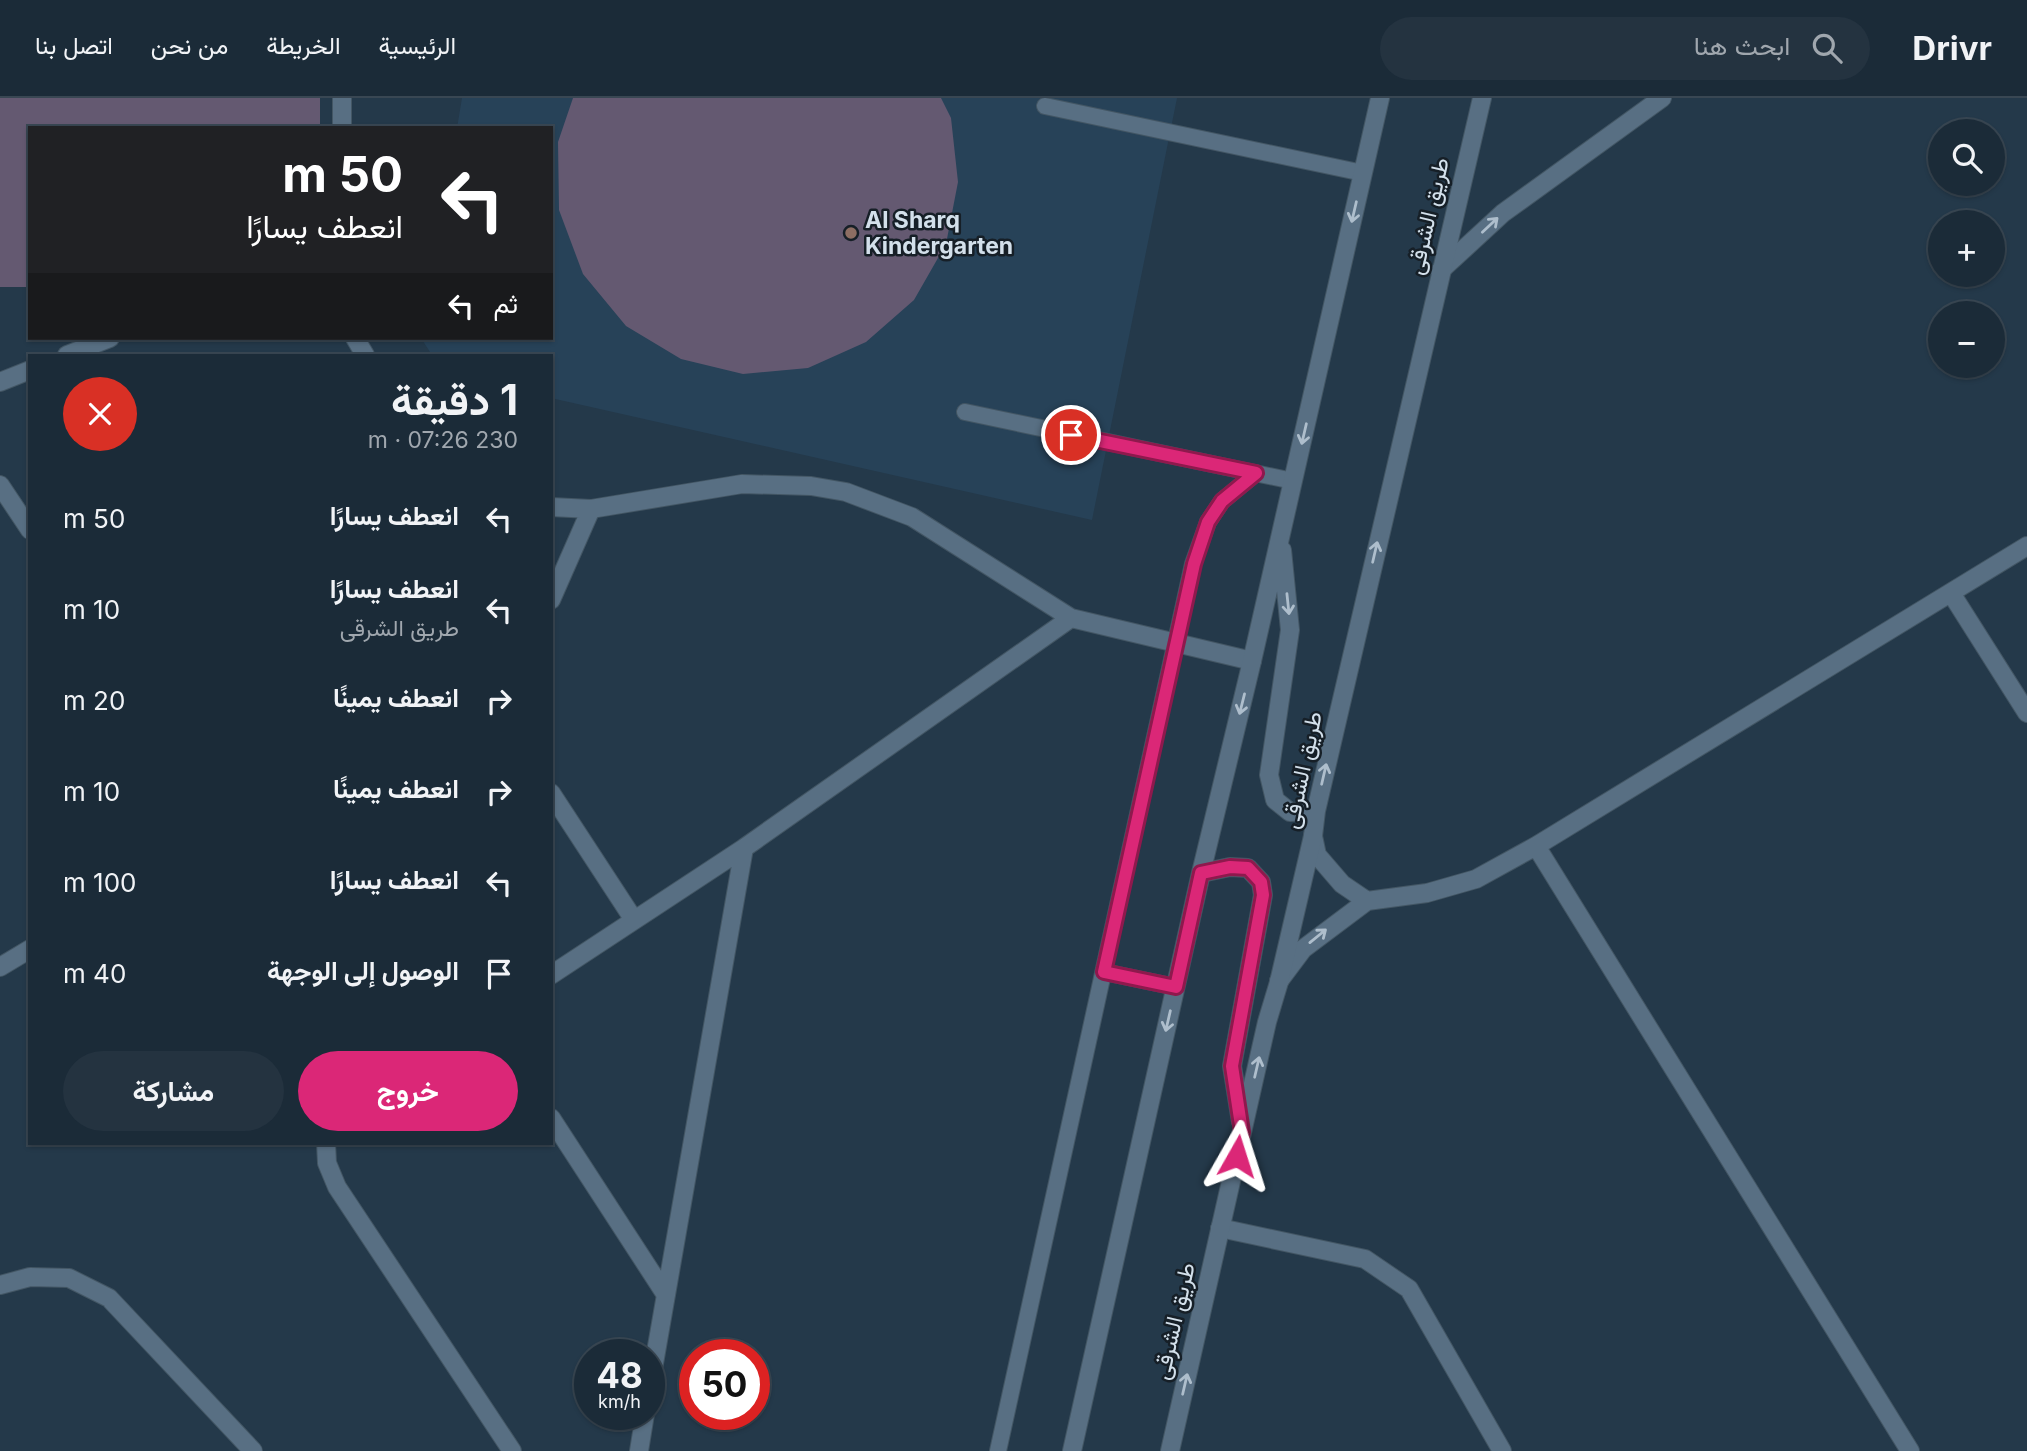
<!DOCTYPE html>
<html lang="ar">
<meta charset="utf-8">
<style>
:root{--surface:#1b2b38;--page:#243340;--text:#f1f3f6;--muted:#a0a7ae;--line:#394753;--accent:#db2777}
body{margin:0;font-family:Inter,Vazirmatn,sans-serif;background:var(--page);color:var(--text);direction:rtl;height:100vh;display:flex;flex-direction:column;font-size:26px;white-space:nowrap}
*{box-sizing:border-box;margin:0}
p{font-size:23px;color:var(--muted)}
.icon{flex:none;width:38px;height:38px;fill:none;stroke:currentColor;stroke-width:2;stroke-linecap:round;stroke-linejoin:round}
.map{position:relative;flex:1;overflow:hidden;direction:ltr}
.details{position:absolute;left:28px;top:256px;width:525px;height:791px;display:flex;flex-direction:column;background:var(--surface);border-radius:0px;box-shadow:0 2px 5px #0004,0 0 0 2px var(--line);direction:rtl}
.details>*{flex:none}
.hud{position:absolute;left:28px;top:28px;width:525px;height:214px;border-radius:0px;box-shadow:0 2px 5px #0004,0 0 0 2px var(--line);direction:rtl;background:#202124;color:#fff;overflow:hidden}
.buttons{position:absolute;left:1928px;top:21px;display:grid;gap:14px}
.buttons a{display:grid;place-items:center;width:77px;height:77px;border-radius:50%;background:var(--surface);box-shadow:0 2px 5px #0004,0 0 0 2px var(--line);font-size:35px}
.speed{position:absolute;left:574px;top:1241px;display:flex;gap:14px;font-size:35px;font-weight:700;text-align:center}
.speed>*{display:grid;place-content:center;width:91px;height:91px;border-radius:50%;background:var(--surface);box-shadow:0 2px 5px #0004,0 0 0 2px var(--line);line-height:1}
.speed small{font-size:18px;font-weight:400}
.speed .limit{border:10px solid #d22;background:#fff;color:#111}
.pin{position:absolute;display:grid;place-items:center;width:60px;height:60px;color:#fff;margin:-30px;border:4px solid #fff;border-radius:50%;box-shadow:0 2px 7px #0007}
.me{position:absolute;width:77px;margin:-38px;rotate:6deg;stroke-linejoin:round;filter:drop-shadow(0 0 5px #0008)}
.turn{display:flex;align-items:center;gap:24px;height:147px;padding:0 35px;font-size:32px}
.turn .icon{width:91px;height:91px;stroke-width:2.5}
.turn b{display:block;font-size:49px;line-height:60px}
.then{display:flex;align-items:center;height:66px;padding:0 35px;background:#0003;gap:14px;font-size:26px}
.round{display:grid;place-items:center;flex:none;width:74px;height:74px;border-radius:37px;background:var(--page)}
.overview{display:flex;align-items:center;justify-content:space-between;height:119px;padding:0 35px}
h1{font-size:42px;font-weight:700;line-height:52px}
.action{display:flex;gap:14px;margin-top:auto;padding:14px 35px}
.action a{flex:1;height:80px;border-radius:42px;background:var(--accent);color:#fff;font-size:28px;font-weight:700;line-height:80px;text-align:center}
.action a+a{background:var(--page);color:var(--text)}
ul{padding:0;list-style:none}
li{display:flex;align-items:center;gap:21px;height:91px;padding:0 35px}
li div{flex:1}
li b{display:block;font-size:26px}
li em{font-style:normal}
header{display:flex;align-items:center;gap:42px;box-sizing:border-box;height:98px;padding:0 35px;background:var(--surface);border-bottom:2px solid var(--line)}
header strong{font-size:33px}
nav{display:flex;gap:38px;margin-inline-start:auto;font-size:24px}
.search{width:490px;height:63px;background:var(--page);display:flex;align-items:center;gap:18px;box-sizing:border-box;padding:0 24px;border-radius:38px;color:var(--muted);font-size:26px}
.map>svg:first-child{display:block}
.built{fill:#274258}
.building{fill:#645971}
.lines{fill:none;stroke-linecap:round;stroke-linejoin:round}
.service-casing{stroke:#435664;stroke-width:18}
.minor-casing{stroke:#435664;stroke-width:20}
.secondary-casing{stroke:#435664;stroke-width:20}
.service{stroke:#586f83;stroke-width:16}
.minor{stroke:#586f83;stroke-width:18}
.secondary{stroke:#586f83;stroke-width:18}
.oneway{stroke:#aebecc}
.route-casing{stroke:#8e194d;stroke-width:18}
.route{stroke:#db2777;stroke-width:12}
.education-dot{fill:#8d6e63;stroke:#161f27;stroke-width:2.5}
.labels{text-anchor:middle;stroke-width:5;stroke-linejoin:round;paint-order:stroke}
.street-label{font-size:23px;fill:#d3e0eb;stroke:#161f27}
.poi-label{font-size:23px;font-weight:bold;fill:#d3e0eb;stroke:#161f27;text-anchor:start}
</style>
<header>
<strong>Drivr</strong>
<div class="search"><svg class="icon" aria-label="search" viewBox="0 0 24 24"><circle cx="10" cy="10" r="6"/><path d="M15 15l6 6"/></svg>ابحث هنا</div>
<nav><a>الرئيسية</a><a>الخريطة</a><a>من نحن</a><a>اتصل بنا</a></nav>
</header>
<div class="map">
<svg width="2027" height="1353" viewBox="0 0 2027 1353">
<rect width="100%" height="100%" fill="#24394a"/>
<path class="built" d="M462 0H1177L1092 422 551 300V257H432L421 240H551V30H457Z"/>
<path class="building" d="M0 0H320V30H30V189H0Z
M573 0H941L951 20 958 84 946 146 914 202 866 244 808 270 743 276 681 261 626 228 583 176 559 112 558 44Z"/>
<g class="lines">
<defs>
<path id="service" d="M1045 8 1363 75
M965 314 1293 383
M1104 874 1176 889
M998 1353 1193 466 1208 424 1222 403 1256 375"/>
<path id="minor" d="M342 0V30
M1440 173 1503 115 1662 0
M355 240 365 257
M67 257 110 240
M0 284 30 272
M0 387 30 432
M551 409 591 411 742 386 811 388 846 394 912 419 1071 520 1252 563
M1951 495 2027 615
M551 502 591 411
M551 695 634 822
M1313 738 1317 757 1342 786 1367 803
M1536 748 1910 1353
M0 869 30 851
M551 877 744 750 1071 520
M1279 883 1303 851 1367 803 1427 795 1476 781 1536 748 2027 448
M551 1020 666 1197
M326 1045 327 1065 337 1089 512 1353
M1220 1130 1365 1161 1409 1191 1502 1353
M0 1187 30 1179 69 1180 109 1200 253 1353
M649 1294 744 750
M639 1353 645 1316"/>
<path id="secondary" d="M1282 452 1290 532 1269 677 1275 702 1290 714 1316 713
M1201 775 1230 769 1248 770 1261 784 1263 797 1232 968 1241 1024
M1072 1353 1201 775 1252 563 1380 0
M1170 1353 1267 924 1279 884 1313 738 1316 713 1482 0"/>
</defs>
<use href="#service" class="service-casing"/>
<use href="#minor" class="minor-casing"/>
<use href="#secondary" class="secondary-casing"/>
<use href="#service" class="service"/>
<use href="#minor" class="minor"/>
<use href="#secondary" class="secondary"/>
</g>
<defs><path id="oneway-shaft" d="M-6 0H5M1.5-3L5.5 0L1.5 3" fill="none" stroke-width="1.6" stroke-linecap="round" stroke-linejoin="round" transform="scale(1.75)"/></defs>
<g class="oneway">
<use href="#oneway-shaft" transform="translate(1354 114) rotate(103)"/>
<use href="#oneway-shaft" transform="translate(1490 127) rotate(-43)"/>
<use href="#oneway-shaft" transform="translate(1304 336) rotate(103)"/>
<use href="#oneway-shaft" transform="translate(1375 454) rotate(-77)"/>
<use href="#oneway-shaft" transform="translate(1288 506) rotate(84)"/>
<use href="#oneway-shaft" transform="translate(1242 606) rotate(104)"/>
<use href="#oneway-shaft" transform="translate(1324 676) rotate(-77)"/>
<use href="#oneway-shaft" transform="translate(1318 838) rotate(-39)"/>
<use href="#oneway-shaft" transform="translate(1168 923) rotate(103)"/>
<use href="#oneway-shaft" transform="translate(1257 969) rotate(-77)"/>
<use href="#oneway-shaft" transform="translate(1185 1286) rotate(-77)"/>
</g>
<g class="lines">
<defs>
<path id="route" d="M1071 337 1256 375 1222 403 1208 424 1194 466 1104 874 1176 889 1201 775 1230 769 1248 770 1261 784 1263 797 1232 968 1242 1034 1237 1058"/>
</defs>
<use href="#route" class="route-casing"/>
<use href="#route" class="route"/>
</g>
<circle class="education-dot" cx="851" cy="135" r="7"/>
<g class="labels">
<g class="street-label">
<text transform="translate(1428 118) rotate(-77)" y="8">طريق الشرقى</text>
<text transform="translate(1302 672) rotate(-78)" y="8">طريق الشرقى</text>
<text transform="translate(1174 1223) rotate(-77)" y="8">طريق الشرقى</text>
</g>
<g class="poi-label">
<text x="865" y="130">Al Sharq<tspan x="865" dy="26">Kindergarten</tspan></text>
</g>
</g>
</svg>
<div class="buttons">
<a><svg class="icon" aria-label="search" viewBox="0 0 24 24"><circle cx="10" cy="10" r="6"/><path d="M15 15l6 6"/></svg></a>
<a>+</a>
<a>−</a>
</div>
<div class="speed"><div>48<small>km/h</small></div><div class="limit">50</div></div>
<div class="pin" style="left:1071px;top:337px;background:#d93025"><svg class="icon" aria-label="arrive" viewBox="0 0 24 24"><path d="M6 21V4h12l-3 4 3 4H6"/></svg></div>
<svg class="me" style="left:1237px;top:1058px" viewBox="-20 -20 40 40"><path d="M0-17L14 15 0 8-14 15z" fill="#db2777" stroke="#fff" stroke-width="4"/></svg>
<div class="hud">
<div class="turn"><svg class="icon" aria-label="left" viewBox="0 0 24 24"><path d="M17 20v-9H6M10 6l-5 5 5 5"/></svg><div><b>50 m</b>انعطف يسارًا</div></div>
<div class="then">ثم<svg class="icon" aria-label="left" viewBox="0 0 24 24"><path d="M17 20v-9H6M10 6l-5 5 5 5"/></svg></div>
</div>
<section class="details">
<div class="overview"><div><h1>1 دقيقة</h1><p>230 m · 07:26</p></div><a class="round" style="background:#d93025;color:#fff"><svg class="icon" aria-label="close" viewBox="0 0 24 24"><path d="M6 6l12 12M18 6L6 18"/></svg></a></div>
<ul>
<li><svg class="icon" aria-label="left" viewBox="0 0 24 24"><path d="M17 20v-9H6M10 6l-5 5 5 5"/></svg><div><b>انعطف يسارًا</b></div><em>50 m</em></li>
<li><svg class="icon" aria-label="left" viewBox="0 0 24 24"><path d="M17 20v-9H6M10 6l-5 5 5 5"/></svg><div><b>انعطف يسارًا</b><p>طريق الشرقى</p></div><em>10 m</em></li>
<li><svg class="icon" aria-label="right" viewBox="0 0 24 24"><path d="M7 20v-9h11M14 6l5 5-5 5"/></svg><div><b>انعطف يمينًا</b></div><em>20 m</em></li>
<li><svg class="icon" aria-label="right" viewBox="0 0 24 24"><path d="M7 20v-9h11M14 6l5 5-5 5"/></svg><div><b>انعطف يمينًا</b></div><em>10 m</em></li>
<li><svg class="icon" aria-label="left" viewBox="0 0 24 24"><path d="M17 20v-9H6M10 6l-5 5 5 5"/></svg><div><b>انعطف يسارًا</b></div><em>100 m</em></li>
<li><svg class="icon" aria-label="arrive" viewBox="0 0 24 24"><path d="M6 21V4h12l-3 4 3 4H6"/></svg><div><b>الوصول إلى الوجهة</b></div><em>40 m</em></li>
</ul>
<div class="action"><a>خروج</a><a>مشاركة</a></div>
</section>
</div>
